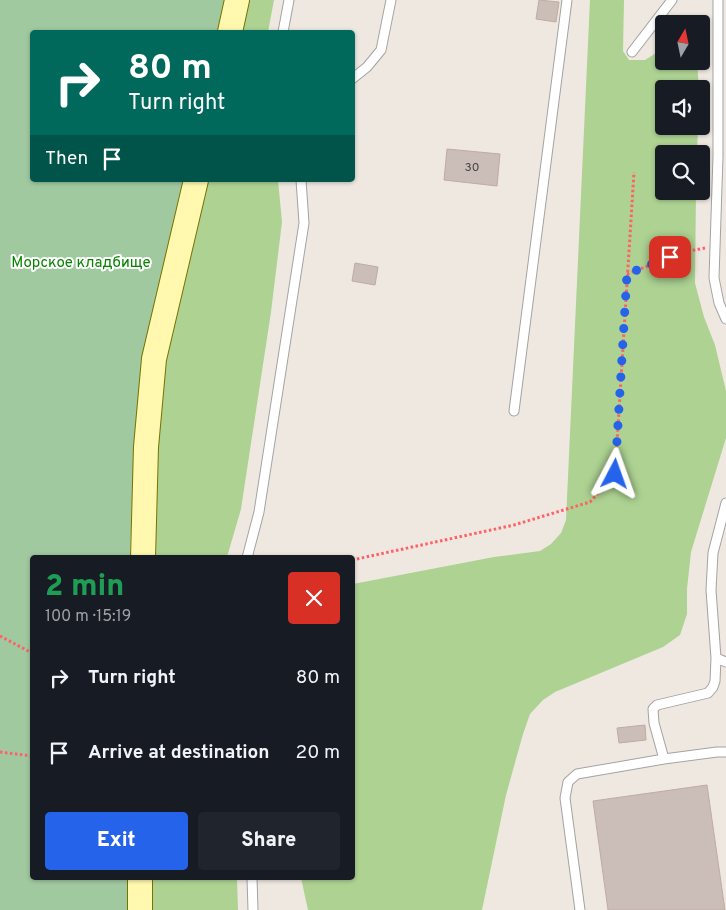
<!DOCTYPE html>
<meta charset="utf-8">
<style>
:root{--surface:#171b24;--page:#20242c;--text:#f1f3f6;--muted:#9ea1a6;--accent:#2563eb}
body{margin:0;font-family:Overpass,sans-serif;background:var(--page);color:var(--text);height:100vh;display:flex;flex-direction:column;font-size:19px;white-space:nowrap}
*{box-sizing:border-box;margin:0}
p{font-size:16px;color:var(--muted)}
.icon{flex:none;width:28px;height:28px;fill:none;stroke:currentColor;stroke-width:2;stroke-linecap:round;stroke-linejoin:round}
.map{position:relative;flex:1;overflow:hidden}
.drawer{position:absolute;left:30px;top:555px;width:325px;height:325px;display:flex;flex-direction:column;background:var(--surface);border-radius:5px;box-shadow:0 1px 4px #0004}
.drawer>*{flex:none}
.banner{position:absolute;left:30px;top:30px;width:325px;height:152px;border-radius:5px;box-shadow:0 1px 4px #0004;background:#00695c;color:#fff;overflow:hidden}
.needle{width:32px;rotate:9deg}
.buttons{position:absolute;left:655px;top:15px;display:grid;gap:10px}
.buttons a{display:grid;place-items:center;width:55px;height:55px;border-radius:5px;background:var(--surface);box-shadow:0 1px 4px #0004;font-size:25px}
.pin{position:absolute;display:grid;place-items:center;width:42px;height:42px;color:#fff;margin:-21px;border-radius:10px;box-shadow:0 2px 8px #0006}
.me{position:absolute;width:55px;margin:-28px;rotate:4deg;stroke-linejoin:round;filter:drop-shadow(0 0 4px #0008)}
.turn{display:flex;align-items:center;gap:18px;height:105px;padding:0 15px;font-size:22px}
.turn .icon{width:65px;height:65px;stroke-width:2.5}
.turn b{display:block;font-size:35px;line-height:42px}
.then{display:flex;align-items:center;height:48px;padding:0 15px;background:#0003;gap:10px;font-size:19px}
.round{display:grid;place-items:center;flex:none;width:52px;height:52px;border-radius:5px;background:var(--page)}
.headline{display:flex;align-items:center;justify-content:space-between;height:85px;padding:0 15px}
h1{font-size:30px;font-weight:800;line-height:38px;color:#1e9e55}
.cta{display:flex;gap:10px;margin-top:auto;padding:10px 15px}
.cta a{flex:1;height:58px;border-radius:5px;background:var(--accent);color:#fff;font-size:20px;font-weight:800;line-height:58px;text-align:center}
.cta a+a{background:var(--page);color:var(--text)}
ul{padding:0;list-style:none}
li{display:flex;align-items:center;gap:15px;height:75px;padding:0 15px}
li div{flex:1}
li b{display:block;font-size:19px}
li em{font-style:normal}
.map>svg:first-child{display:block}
.forest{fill:#add292}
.cemetery{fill:#a0c9a0}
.building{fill:#cbbdb7;stroke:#c1aba2}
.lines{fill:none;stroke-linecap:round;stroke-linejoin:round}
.lane-casing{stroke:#a3a3a3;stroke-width:11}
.secondary-casing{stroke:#767300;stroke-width:26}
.path{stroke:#ff6167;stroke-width:3;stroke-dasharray:2.5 2.5;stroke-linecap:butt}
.lane{stroke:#fff;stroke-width:9}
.secondary{stroke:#fff8ae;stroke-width:24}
.route{stroke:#2563eb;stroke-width:9;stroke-dasharray:0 16.2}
.labels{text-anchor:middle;stroke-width:4;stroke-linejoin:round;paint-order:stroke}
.number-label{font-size:12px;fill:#484443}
.park-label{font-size:15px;fill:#098202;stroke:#fff}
</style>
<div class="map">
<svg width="726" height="910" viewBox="0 0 726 910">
<rect width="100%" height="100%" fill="#efe8e1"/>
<path class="forest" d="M249 0H274L268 32H242Z
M590 0H624L623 51 629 60H645L664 48V61H697L699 89H664V126H698L697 154H664V191H696L695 283 704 317 715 345 726 391V438L691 552 687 589V614L680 635 663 647 555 692 543 700 530 714 523 734 506 795 482 910H308L301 878H352L353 584 494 557 540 551 551 544 561 533 566 520Z
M207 180H278L282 222 271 312 241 509 227 557 154 558 157 447 166 359Z
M151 878H237L238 910H151Z"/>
<path class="cemetery" d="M0 0H225L217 32H32V180H183L142 358 134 449 130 557 32 558V878H128L127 910H0Z"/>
<path class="building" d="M539 0 559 2 556 22 536 19Z
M447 149 500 154 497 186 444 180Z
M355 263 378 267 375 285 352 281Z
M645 725 646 740 619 743 617 728Z
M707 785 725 910H608L593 801Z"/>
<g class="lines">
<defs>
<path id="lane" d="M718 0V156L714 278 719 303 726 319
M283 32 289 0
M632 52 672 0
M352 79 367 67 381 50 391 0
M514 411 567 0
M247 558 259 512 304 223 301 180
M716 658 726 662
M664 759 654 723 653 709 657 705 708 693 713 687 715 681 716 658 711 590 713 553 726 503
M252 878 253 910
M580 910 565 798 568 782 577 774 664 759 717 752H726"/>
<path id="secondary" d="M230 32 237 0
M143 558 146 447 154 359 196 180
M140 910V878"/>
</defs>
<use href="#lane" class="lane-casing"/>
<use href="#secondary" class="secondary-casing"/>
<path class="path" d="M627 274 684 252 705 248
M352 560 514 525 590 502 615 474 634 172
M0 636 32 653
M0 752 32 756"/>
<use href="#lane" class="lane"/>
<use href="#secondary" class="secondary"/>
</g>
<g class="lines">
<path class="route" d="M615 474 627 274 670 257"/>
</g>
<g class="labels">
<g class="number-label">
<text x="472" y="171">30</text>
</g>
<g class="park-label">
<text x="81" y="267">Морское кладбище</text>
</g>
</g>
</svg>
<div class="buttons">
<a><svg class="needle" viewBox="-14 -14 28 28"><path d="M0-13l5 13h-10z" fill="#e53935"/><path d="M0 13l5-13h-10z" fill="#9ea1a6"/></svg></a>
<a><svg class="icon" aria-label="sound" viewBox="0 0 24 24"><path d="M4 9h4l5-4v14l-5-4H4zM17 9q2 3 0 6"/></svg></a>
<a><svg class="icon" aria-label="search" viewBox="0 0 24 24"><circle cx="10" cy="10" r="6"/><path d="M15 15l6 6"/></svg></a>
</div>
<div class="pin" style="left:670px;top:257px;background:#d93025"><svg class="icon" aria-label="arrive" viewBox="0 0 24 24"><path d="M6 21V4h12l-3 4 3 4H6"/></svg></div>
<svg class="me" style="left:615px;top:474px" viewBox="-20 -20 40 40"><path d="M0-17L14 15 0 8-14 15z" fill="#2563eb" stroke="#fff" stroke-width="4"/></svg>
<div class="banner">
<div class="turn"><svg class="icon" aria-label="right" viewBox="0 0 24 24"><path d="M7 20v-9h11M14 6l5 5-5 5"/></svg><div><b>80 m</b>Turn right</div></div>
<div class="then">Then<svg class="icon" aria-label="arrive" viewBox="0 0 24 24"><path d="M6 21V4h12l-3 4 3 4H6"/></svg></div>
</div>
<section class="drawer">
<div class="headline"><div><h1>2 min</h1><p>100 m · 15:19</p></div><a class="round" style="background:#d93025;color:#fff"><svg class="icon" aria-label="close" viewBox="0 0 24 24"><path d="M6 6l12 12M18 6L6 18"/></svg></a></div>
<ul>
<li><svg class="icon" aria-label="right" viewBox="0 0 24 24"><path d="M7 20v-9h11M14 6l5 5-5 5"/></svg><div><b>Turn right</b></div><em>80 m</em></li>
<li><svg class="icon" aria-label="arrive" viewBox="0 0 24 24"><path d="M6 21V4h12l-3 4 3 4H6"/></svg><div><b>Arrive at destination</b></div><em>20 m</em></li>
</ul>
<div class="cta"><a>Exit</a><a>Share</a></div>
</section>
</div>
